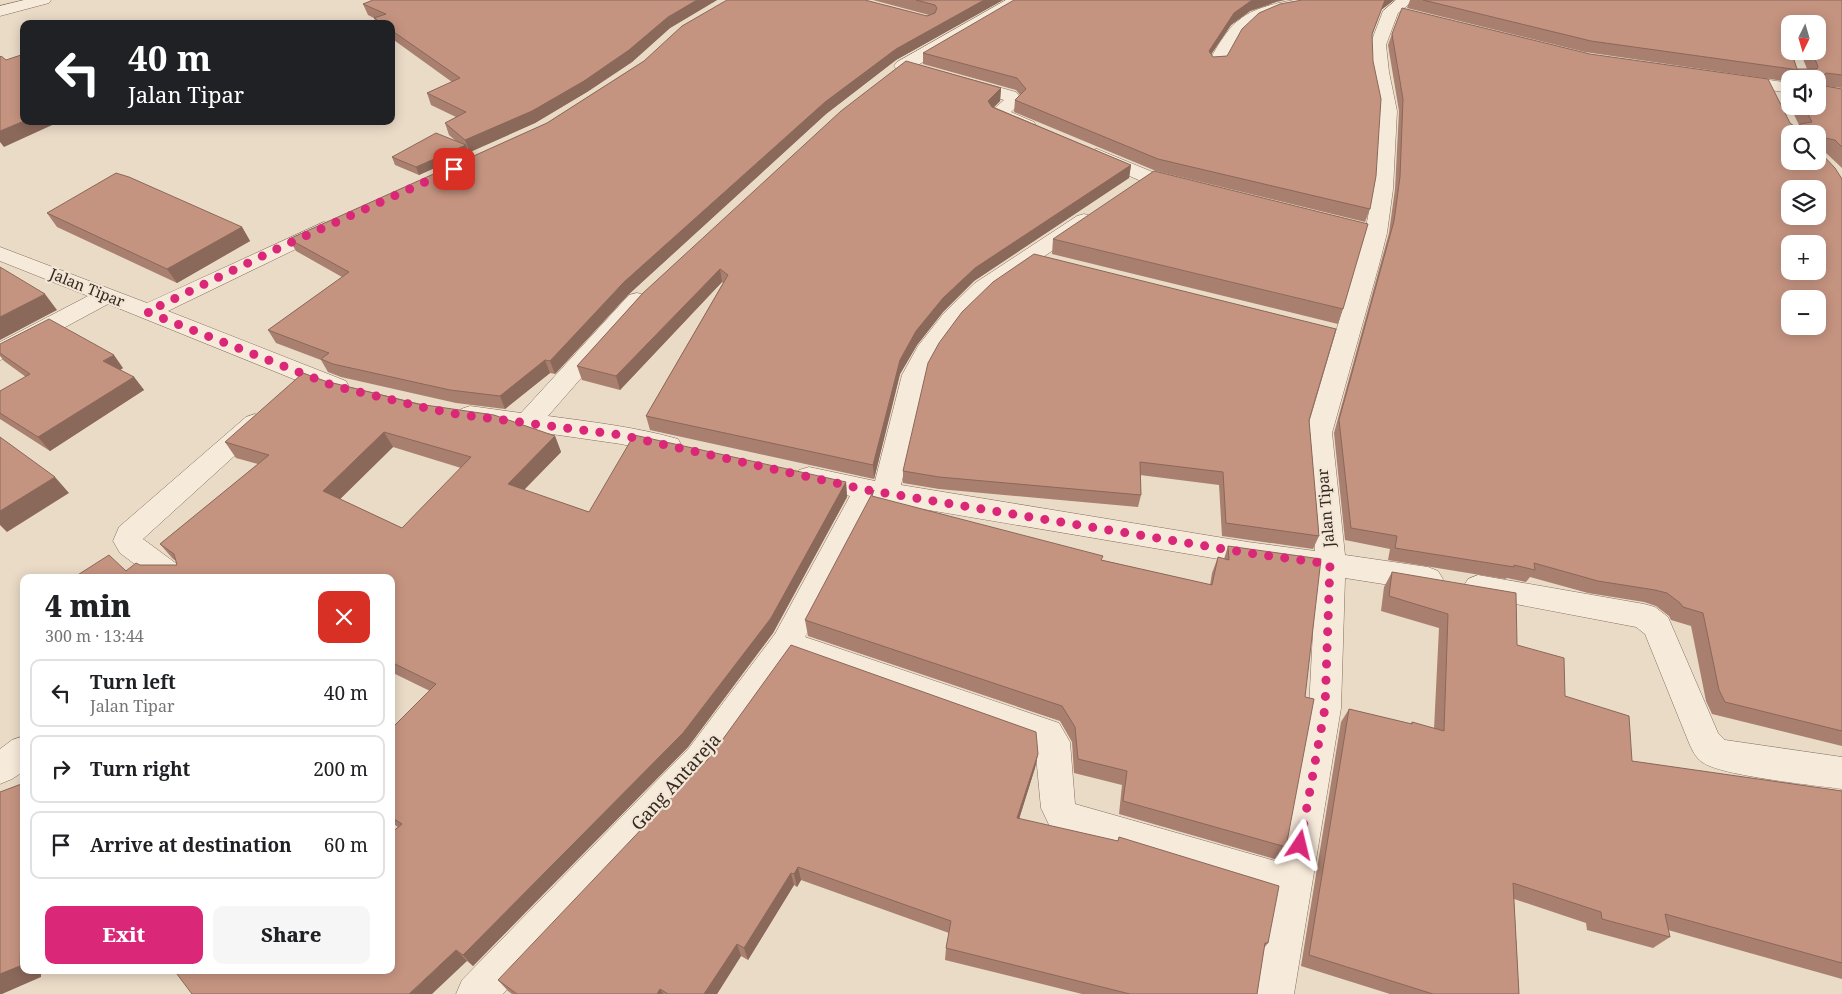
<!DOCTYPE html>
<meta charset="utf-8">
<style>
:root{--surface:#fff;--page:#f6f6f6;--text:#202124;--muted:#757577;--line:#e0e0e0;--accent:#db2777}
body{margin:0;font-family:"Noto Serif",serif;background:var(--page);color:var(--text);height:100vh;display:flex;flex-direction:column;font-size:19px;white-space:nowrap}
*{box-sizing:border-box;margin:0}
p{font-size:16px;color:var(--muted)}
.icon{flex:none;width:28px;height:28px;fill:none;stroke:currentColor;stroke-width:2;stroke-linecap:round;stroke-linejoin:round}
.map{position:relative;flex:1;overflow:hidden}
.details{position:absolute;left:20px;top:574px;width:375px;height:400px;display:flex;flex-direction:column;background:var(--surface);border-radius:10px;box-shadow:0 2px 12px #0003}
.details>*{flex:none}
.guide{position:absolute;left:20px;top:20px;width:375px;height:105px;border-radius:10px;box-shadow:0 2px 12px #0003;background:#202124;color:#fff;overflow:hidden}
.needle{width:32px;rotate:185deg}
.controls{position:absolute;left:1781px;top:15px;display:grid;gap:10px}
.controls a{display:grid;place-items:center;width:45px;height:45px;border-radius:10px;background:var(--surface);box-shadow:0 2px 12px #0003;font-size:25px}
.pin{position:absolute;display:grid;place-items:center;width:42px;height:42px;color:#fff;margin:-21px;border-radius:10px;box-shadow:0 2px 8px #0006}
.me{position:absolute;width:55px;margin:-28px;rotate:10deg;stroke-linejoin:round;filter:drop-shadow(0 0 4px #0008)}
.turn{display:flex;align-items:center;gap:18px;height:105px;padding:0 25px;font-size:22px}
.turn .icon{width:65px;height:65px;stroke-width:2.5}
.turn b{display:block;font-size:35px;line-height:42px}
.round{display:grid;place-items:center;flex:none;width:52px;height:52px;border-radius:10px;background:var(--page)}
.summary{display:flex;align-items:center;justify-content:space-between;height:85px;padding:0 25px}
h1{font-size:30px;font-weight:800;line-height:38px}
.button{display:flex;gap:10px;margin-top:auto;padding:10px 25px}
.button a{flex:1;height:58px;border-radius:10px;background:var(--accent);color:#fff;font-size:20px;font-weight:800;line-height:58px;text-align:center}
.button a+a{background:var(--page);color:var(--text)}
ul{padding:0;list-style:none}
li{display:flex;align-items:center;gap:15px;height:68px;margin:0 10px 8px;padding:0 15px;border:2px solid var(--line);border-radius:10px}
li div{flex:1}
li b{display:block;font-size:19px}
li em{font-style:normal}
.map>svg:first-child{display:block}
.lines{fill:none;stroke-linecap:round;stroke-linejoin:round}
.minor-casing{stroke:#846d5e;stroke-width:1}
.minor{fill:#f6eada;fill-rule:evenodd}
.wall{fill:#a97f6f;fill-rule:evenodd}
.shaded-wall{fill:#8a685a}
.building{fill:#c59481;stroke:#8a685a;fill-rule:evenodd}
.route{stroke:#db2777;stroke-width:9;stroke-dasharray:0 16.2}
.labels{text-anchor:middle;stroke-width:4.5;stroke-linejoin:round;paint-order:stroke}
.street-label{font-size:15px;fill:#362820;stroke:#f2e7d6}
.near-street-label{font-size:18px;fill:#362820;stroke:#f2e7d6}
</style>
<div class="map">
<svg width="1842" height="994" viewBox="0 0 1842 994">
<rect width="100%" height="100%" fill="#eadbc7"/>
<g class="lines">
<defs>
<path id="minor" d="M24 0H51L49 3 0 16V6Z
M1006 0H1025L1023 3 918 65 1016 92 1023 101 1011 112 1034 122 1036 126 1034 130 1027 132 1020 130 992 117 989 113 1004 100 897 70 894 66 897 62Z
M1294 0H1332L1330 3 1324 5C1294 9 1257 11 1238 39 1232 47 1229 58 1223 67L1217 68 1211 67 1208 63C1232 19 1243 9 1294 0Z
M1396 0H1414L1398 13 1386 45 1389 72 1397 111 1393 189 1387 233 1379 265 1332 433 1345 555 1428 567 1438 571 1443 579 1438 587 1428 591 1345 578 1341 708 1294 994H1254L1273 897 1051 829 1041 808 1035 745 793 658 713 770 503 994H456L462 980 689 748 775 634 850 496 799 484 795 477 799 470 809 467 875 481 902 375 918 346 944 313 975 283 1077 216 1084 214 1091 216 1094 220 1091 224 991 293 960 323 937 355 926 375 901 485 1248 542 1315 551 1306 433 1365 233 1373 189 1379 111 1371 72 1370 45 1383 11ZM875 501 1248 564 1316 573 1309 708 1279 862 1075 804 1070 742 1059 723 805 637Z
M1735 75 1790 83V93L1729 84 1726 80 1729 76Z
M1097 149 1155 173 1158 177 1155 181 1148 183 1141 181 1090 159 1087 155 1090 151Z
M324 222 331 224 335 228 331 232 168 311 346 381 349 387 346 393 337 395 328 393 108 304 8 358 0 360V342L88 296 0 261V247L147 303Z
M637 293 645 295 648 300 645 305 548 416C592 422 636 427 678 439L682 446 678 453 669 455 621 444 461 421 457 415 461 409 470 406 521 413 629 295Z
M255 414 264 417 268 423 264 429 143 539 185 570 189 578H153L120 553 113 541 119 527 246 417Z
M1478 575 1644 604 1655 607 1668 617 1718 733 1725 740 1842 757V789C1815 785 1720 776 1702 762 1696 758 1692 750 1689 743L1645 634 1636 627 1468 595 1463 587 1468 579Z
M24 736V771L12 779 0 784V749L12 740Z"/>
</defs>
<use href="#minor" class="minor-casing"/>
<use href="#minor" class="minor"/>
</g>
<path class="wall" d="M373 0H717L670 28 632 62 587 92 535 123 470 152 468 151V153L419 175 395 165 392 157 457 142 449 135 445 123 456 117 431 105 427 93 452 82 391 38V24H377L374 18 368 15 363 4Z
M873 0H1003L896 60 826 114 628 295 555 374 550 373 505 409 456 403 341 377 328 372 321 360 276 343 268 330 342 277 296 251 289 239 547 123 644 61 929 15Z
M1302 0H1394L1381 10 1372 35 1370 209 1365 222 1156 171 1014 112 1015 100 1020 95 1016 90 923 64V53L1276 2 1250 11 1231 25 1211 54 1213 57 1227 56Z
M1410 0H1842V88L1825 86 1842 89V168L1826 153 1821 152V153L1842 179V746L1712 714 1706 701 1691 626 1671 620 1669 616 1656 606 1644 602 1588 593 1530 577 1526 582 1507 578 1505 579 1388 560 1390 549 1345 540 1334 433 1389 233 1395 189 1399 111 1388 45 1392 34 1790 123 1797 128 1799 125 1790 106H1818V79H1790V82L1585 52 1407 8ZM1790 24H1818V51H1800L1807 69H1797L1789 44 1790 45Z
M1790 85V106L1784 94Z
M1001 88 1000 101 994 107 1131 165 1129 178 974 281 943 312 917 345 900 374 874 479 650 430 646 416 723 283 722 282 620 390 582 380 577 366 643 293Z
M47 213 242 227 250 241 177 283 57 227Z
M1053 239 1343 309 1338 324 1052 254Z
M0 344 123 368 120 370 134 377 144 390 50 451 0 419V391L26 377 4 361 0 356Z
M325 381 555 436 561 452 524 490 589 512 846 482 847 497 773 633 688 747 473 966 467 961 391 970 398 827 391 822V729L430 691 391 672V578L126 571 140 565H177L176 561 173 559 160 544 258 464 236 458 225 442ZM393 447 461 468 402 528 340 499Z
M1309 420 1319 536 1313 549 1222 536 1219 485 1140 475 1141 495 1138 507 939 489 903 483V471Z
M874 497 1102 560 1210 585 1212 573 1218 557 1224 559 1228 546 1286 847 1278 860 1119 814 1122 785 1074 773 1072 742 1060 721 808 636 805 620Z
M1392 572 1517 645 1565 696 1632 761 1842 791V979L1668 930 1670 937 1653 948 1587 930 1586 923 1514 899 1519 994H1390L1301 966 1341 722 1349 709 1411 724 1412 722 1434 729 1439 628 1381 611 1384 587Z
M1038 754 1035 768 1019 819 1118 841 1119 837 1268 943 1264 948 1257 994H1082L945 960 946 948 949 933 801 880 797 887 794 885 748 960 741 956 717 994H512L508 991 498 980Z"/>
<path class="shaded-wall" d="M697 0H717L670 28 632 62 587 92 535 123 470 152 465 140Z
M984 0H1003L896 60 826 114 628 295 555 374 550 361 624 282 825 102 896 49Z
M1252 0H1285L1276 2 1250 11 1231 25 1206 62 1209 51 1234 13Z
M1385 0H1394L1381 10 1368 45Z
M1790 35V44L1782 46Z
M1001 88 1000 101 987 114 988 101Z
M24 121H61L4 147 0 142V131Z
M466 145 468 153 419 175 416 167Z
M1131 165 1129 178 974 281 943 312 917 345 900 374 874 479 873 465 900 360 916 331 943 298 975 268Z
M242 227 250 241 177 283 167 269Z
M720 269 722 282 620 390 616 376Z
M45 294 57 310 0 340V317Z
M114 355 123 368 113 375 103 361Z
M545 360 550 373 505 409 500 396Z
M134 377 144 390 50 451 38 437Z
M384 432 393 447 333 506 323 491Z
M555 436 561 452 515 499 508 484Z
M55 477 69 493 7 532 0 525V511Z
M846 482 847 497 773 633 688 747 473 966 463 955Z
M1038 754 1035 768 1015 832 1017 818Z
M24 826V970H41V977L2 994H0V974Z
M798 867 801 880 797 887 794 874Z
M791 873 794 885 748 960 744 948Z
M737 944 741 956 717 994H704Z
M456 950 467 961 432 994H409Z
M660 989 663 994H657Z"/>
<path class="building" d="M373 0H697L668 17 629 50 584 81 532 111 465 140 445 123 466 112 427 93 460 78 391 30V24H383L374 18 386 14 363 4Z
M727 0H865L927 16 935 13 937 8 935 5 916 0H984L896 49 825 102 624 282 550 361 545 360 500 396 450 390 333 364 321 359 329 353 268 330 349 272 289 239 547 123 644 61 682 26Z
M1014 0H1252L1234 13 1209 51 1213 57 1227 56 1242 29 1259 13 1280 4 1302 0H1385L1372 34 1373 61 1381 99 1376 176 1370 209 1158 159 1015 100 1026 89 1017 78 923 53Z
M1423 0H1842V75L1826 73 1824 75 1825 86 1842 89V147L1835 140 1825 138V147H1818V150L1835 168 1842 179V731L1725 702 1719 690 1703 613 1683 607 1680 603 1667 593 1655 590 1598 581 1534 563 1535 570 1514 565V567L1395 548 1397 536 1351 528 1339 420 1394 221 1400 177 1403 99 1392 34 1402 8 1590 54 1768 79 1790 123 1798 129 1800 124 1812 122 1804 106H1818V79H1799V70L1591 41ZM1790 24H1818V51H1812L1818 67 1817 69H1797L1791 51H1790V48L1787 40 1790 35ZM1790 134H1818V161H1790ZM1790 189H1818V216H1790ZM1790 244H1818V271H1790ZM1790 299H1818V326H1790Z
M24 54V121L0 131V57L1 56 6 60Z
M906 61 1001 88 988 101 992 107 1131 165 975 268 943 298 916 331 900 360 873 465 646 416 728 275 720 269 616 376 577 366 643 293 841 111Z
M436 133 466 145 416 167 392 157Z
M1154 171 1368 224 1343 309 1053 239Z
M116 173 129 177 242 227 167 269 47 213Z
M1034 254 1336 329 1309 420 1319 536 1226 523 1223 472 1140 462 1141 495 939 477 903 471 928 363 939 343 962 312 993 282Z
M0 267 45 294 0 317Z
M49 319 114 355 103 361 134 377 38 437 0 413V391L30 374 0 353V344Z
M303 373 325 381 418 404 494 415 555 436 508 484 589 512 634 435 846 482 771 618 683 733 463 955 456 950 409 994H192L174 970H391V833L402 824 391 817V729L436 684 391 662V578H73L109 555 126 571 136 563 140 565H177L174 554 160 544 269 455 225 442ZM384 432 471 457 402 528 323 491Z
M0 437 55 477 0 511Z
M874 490 872 496 1103 556 1101 560 1212 585 1218 557 1229 560 1228 546 1321 559 1305 697 1314 699 1286 847 1123 801 1127 771 1078 759 1075 727 1062 706 805 620Z
M1392 572 1516 593 1517 645 1564 658 1565 696 1629 716 1632 761 1842 791V963L1665 914 1670 937 1602 919 1601 912 1513 883 1519 994H1433L1309 955 1349 709 1412 724V722L1444 731 1448 614 1389 596Z
M791 645 1036 732 1038 754 1017 818 1118 841 1119 837 1279 886 1268 943H1265L1257 994H1130L946 948 951 921 798 867 794 874 791 873 744 948 737 944 704 994H668L660 989 657 994H517L498 980 710 757Z
M24 783V826L20 966 0 974V792Z"/>
<g class="lines">
<path class="route" d="M454 169 283 246 147 312 334 386 426 408 456 414 621 435 867 490 1248 553 1330 564 1325 708 1300 845"/>
</g>
<g class="labels">
<g class="street-label">
<text transform="translate(87 288) rotate(22)" y="5">Jalan Tipar</text>
<text transform="translate(1326 508) rotate(-95)" y="5">Jalan Tipar</text>
</g>
<g class="near-street-label">
<text transform="translate(676 782) rotate(-48)" y="6">Gang Antareja</text>
</g>
</g>
</svg>
<div class="controls">
<a><svg class="needle" viewBox="-14 -14 28 28"><path d="M0-13l5 13h-10z" fill="#e53935"/><path d="M0 13l5-13h-10z" fill="#757577"/></svg></a>
<a><svg class="icon" aria-label="sound" viewBox="0 0 24 24"><path d="M4 9h4l5-4v14l-5-4H4zM17 9q2 3 0 6"/></svg></a>
<a><svg class="icon" aria-label="search" viewBox="0 0 24 24"><circle cx="10" cy="10" r="6"/><path d="M15 15l6 6"/></svg></a>
<a><svg class="icon" aria-label="layers" viewBox="0 0 24 24"><path d="M12 4l9 5-9 5-9-5zM3 14l9 5 9-5"/></svg></a>
<a>+</a>
<a>−</a>
</div>
<div class="pin" style="left:454px;top:169px;background:#d93025"><svg class="icon" aria-label="arrive" viewBox="0 0 24 24"><path d="M6 21V4h12l-3 4 3 4H6"/></svg></div>
<svg class="me" style="left:1300px;top:845px" viewBox="-20 -20 40 40"><path d="M0-17L14 15 0 8-14 15z" fill="#db2777" stroke="#fff" stroke-width="4"/></svg>
<div class="guide">
<div class="turn"><svg class="icon" aria-label="left" viewBox="0 0 24 24"><path d="M17 20v-9H6M10 6l-5 5 5 5"/></svg><div><b>40 m</b>Jalan Tipar</div></div>
</div>
<section class="details">
<div class="summary"><div><h1>4 min</h1><p>300 m · 13:44</p></div><a class="round" style="background:#d93025;color:#fff"><svg class="icon" aria-label="close" viewBox="0 0 24 24"><path d="M6 6l12 12M18 6L6 18"/></svg></a></div>
<ul>
<li><svg class="icon" aria-label="left" viewBox="0 0 24 24"><path d="M17 20v-9H6M10 6l-5 5 5 5"/></svg><div><b>Turn left</b><p>Jalan Tipar</p></div><em>40 m</em></li>
<li><svg class="icon" aria-label="right" viewBox="0 0 24 24"><path d="M7 20v-9h11M14 6l5 5-5 5"/></svg><div><b>Turn right</b></div><em>200 m</em></li>
<li><svg class="icon" aria-label="arrive" viewBox="0 0 24 24"><path d="M6 21V4h12l-3 4 3 4H6"/></svg><div><b>Arrive at destination</b></div><em>60 m</em></li>
</ul>
<div class="button"><a>Exit</a><a>Share</a></div>
</section>
</div>
